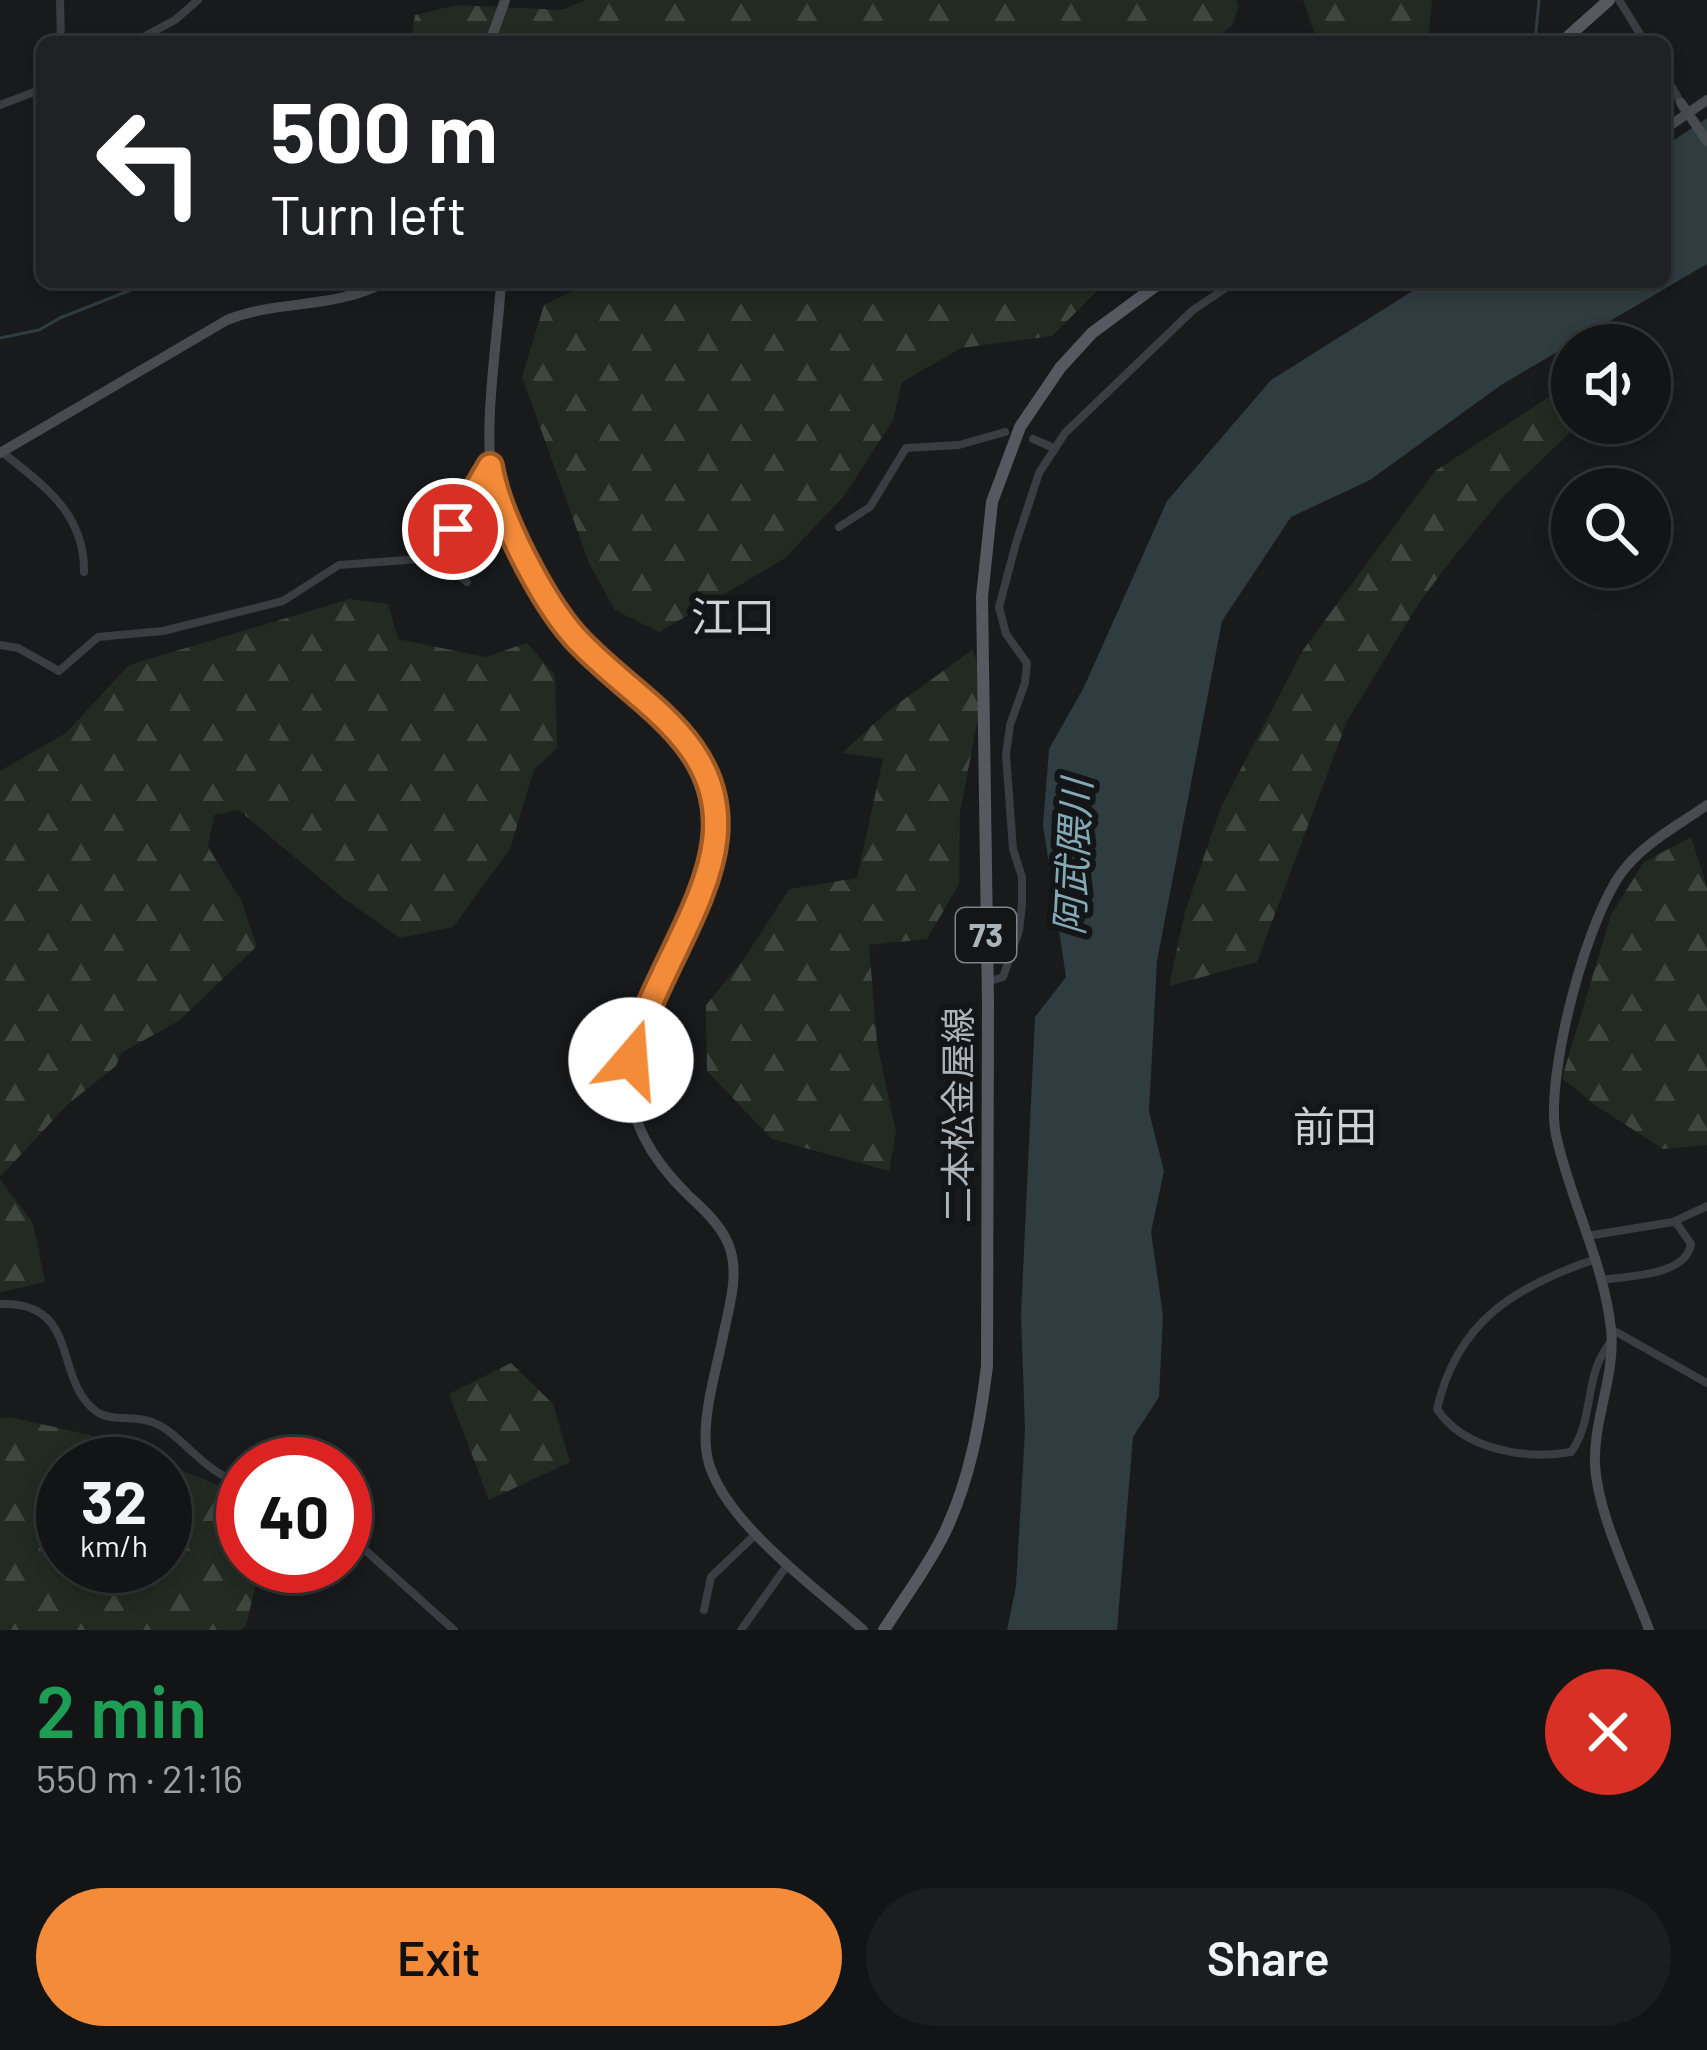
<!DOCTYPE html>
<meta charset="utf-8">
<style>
:root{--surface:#131415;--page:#1c1d1e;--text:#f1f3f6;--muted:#9d9ea0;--line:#323334;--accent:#f48b39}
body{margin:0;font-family:Barlow,"Noto Sans JP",sans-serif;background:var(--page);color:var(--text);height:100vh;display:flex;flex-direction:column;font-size:45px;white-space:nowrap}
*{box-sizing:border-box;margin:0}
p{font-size:39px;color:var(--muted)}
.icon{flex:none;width:66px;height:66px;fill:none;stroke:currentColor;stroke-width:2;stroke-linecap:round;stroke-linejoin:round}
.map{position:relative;height:1630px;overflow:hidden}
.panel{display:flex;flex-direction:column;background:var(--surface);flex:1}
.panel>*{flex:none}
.hud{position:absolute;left:36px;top:36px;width:1635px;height:252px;border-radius:18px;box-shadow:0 6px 18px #0003,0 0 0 3px var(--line);background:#202124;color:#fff;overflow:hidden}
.buttons{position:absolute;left:1551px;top:324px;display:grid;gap:24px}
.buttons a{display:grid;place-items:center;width:120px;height:120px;border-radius:50%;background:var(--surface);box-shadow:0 6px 18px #0003,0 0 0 3px var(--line);font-size:60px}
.speed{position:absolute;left:36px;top:1437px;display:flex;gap:24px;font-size:60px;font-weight:700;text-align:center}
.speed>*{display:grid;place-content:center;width:156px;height:156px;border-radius:50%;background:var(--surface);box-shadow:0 6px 18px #0003,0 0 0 3px var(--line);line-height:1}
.speed small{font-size:30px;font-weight:400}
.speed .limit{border:18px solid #d22;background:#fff;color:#111}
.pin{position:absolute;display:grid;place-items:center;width:102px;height:102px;color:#fff;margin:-51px;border:6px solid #fff;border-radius:50%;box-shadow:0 3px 12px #0007}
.me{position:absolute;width:132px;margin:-66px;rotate:18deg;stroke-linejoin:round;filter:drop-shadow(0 0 9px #0008)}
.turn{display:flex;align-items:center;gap:42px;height:252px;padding:0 36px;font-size:54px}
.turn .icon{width:156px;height:156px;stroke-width:2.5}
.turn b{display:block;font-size:84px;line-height:102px}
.round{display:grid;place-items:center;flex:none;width:126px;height:126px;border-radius:63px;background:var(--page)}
.head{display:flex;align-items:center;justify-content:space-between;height:204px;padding:0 36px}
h1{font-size:72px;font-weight:600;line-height:90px;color:#1e9e55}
.cta{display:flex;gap:24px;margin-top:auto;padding:24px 36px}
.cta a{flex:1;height:138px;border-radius:72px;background:var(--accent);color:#111;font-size:48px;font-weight:600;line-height:138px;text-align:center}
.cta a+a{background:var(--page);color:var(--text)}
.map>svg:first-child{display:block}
.forest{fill:url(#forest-firs)}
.water{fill:#2f3c40}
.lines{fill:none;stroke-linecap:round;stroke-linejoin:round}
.stream{stroke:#2f3c40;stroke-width:3}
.street{stroke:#3a3d41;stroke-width:8}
.secondary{stroke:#484c51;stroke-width:10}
.primary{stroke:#565a60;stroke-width:12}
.secondary-bridge{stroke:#484c51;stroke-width:10}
.route-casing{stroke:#9f5a25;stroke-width:30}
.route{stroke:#f48b39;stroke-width:21}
.labels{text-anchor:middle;stroke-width:12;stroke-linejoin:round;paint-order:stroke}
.shield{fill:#141517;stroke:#7e848a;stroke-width:3}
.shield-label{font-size:33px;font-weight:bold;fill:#acb4bb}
.street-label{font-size:36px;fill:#acb4bb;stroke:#141517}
.water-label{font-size:39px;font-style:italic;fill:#83a9b6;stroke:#141517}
.quarter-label{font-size:42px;fill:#cdd2d7;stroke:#141517}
</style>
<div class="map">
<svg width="1707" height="1630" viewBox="0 0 1707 1630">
<defs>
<pattern id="forest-firs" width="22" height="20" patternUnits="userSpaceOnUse" patternTransform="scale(3)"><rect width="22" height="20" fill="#222a21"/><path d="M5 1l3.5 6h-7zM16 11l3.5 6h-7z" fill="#3f463f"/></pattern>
</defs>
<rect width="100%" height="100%" fill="#191a1c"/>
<path class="forest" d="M585 0H1236L1239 5 1232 26 1209 42 1085 34 961 42H411L415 15 457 5 562 10Z
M1303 0H1432L1428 40 1328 42 1315 34Z
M591 282H1106L1052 336 961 348 902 382 893 420 844 496 784 559 659 632 615 610 589 563 522 377 544 305Z
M1572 382V423H1580L1504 496 1456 554 1421 600 1347 721 1257 962 1169 986 1185 912 1221 807 1303 650 1435 471Z
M350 599 388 604 398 639 485 657 527 643 555 675 557 748 534 770 510 849 453 927 400 938 343 898 239 810 214 815 208 847 241 900 257 946 180 1020 121 1053 116 1066 68 1104 0 1177V771L66 733 129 665Z
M972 650 985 680 960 813 959 884 927 939 869 945 877 1043 896 1132 889 1171 772 1139 707 1071 706 1005 744 959 789 889 857 878 883 759 842 753 888 711Z
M1691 837 1707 887V1145L1663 1149 1595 1105 1562 1078 1611 915 1644 862Z
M0 1179 33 1223 45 1282 0 1292Z
M511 1363 553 1404 570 1462 489 1500 449 1394Z
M10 1417 90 1435 165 1464H63V1566H165V1464L243 1495V1566H260L246 1626 241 1630H0V1418Z"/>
<path class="water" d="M1707 118V264L1501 385 1370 480 1291 517 1222 621 1157 961 1149 1112 1164 1171 1151 1232 1163 1315 1159 1397 1133 1437 1117 1630H1007L1016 1586 1025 1430 1021 1314 1035 1017 1066 977 1043 825 1049 749 1084 687 1167 501 1271 380 1427 282H1665V146Z"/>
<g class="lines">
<path class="stream" d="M1535 42 1539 0
M0 338 39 330 60 318 151 282"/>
<path class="street" d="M60 0 61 42
M1619 0 1645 42
M134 42 175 20 198 0
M1665 75 1681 103
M0 105 42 89
M1033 439 1054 448
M2 452C43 485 85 513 84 572
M839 527 870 507 906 448 959 445 1005 432
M433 552 467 582
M0 645 18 648 59 671 98 637 163 631 283 601 339 565 420 559 441 547 490 468
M987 982 1003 977 1019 931 1022 905V877L1013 849 1006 755 1010 725 1025 683 1027 663 1006 634 999 607 1016 543 1039 473 1065 433 1193 310 1235 282
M1587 1236 1673 1222 1707 1206
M1593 1260C1514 1287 1457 1322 1437 1409 1464 1450 1526 1460 1571 1452 1595 1420 1583 1374 1611 1342
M1601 1280C1628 1276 1686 1276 1691 1244L1675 1221
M0 1304C82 1301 52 1380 97 1412 112 1422 135 1415 152 1422 181 1432 202 1473 243 1484
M1611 1329 1707 1383
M345 1532 454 1630
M704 1610 711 1577 756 1534
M741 1630 788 1564"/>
<path class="secondary" d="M490 42 505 0
M1665 129 1707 100
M501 282C498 342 479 443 497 499 504 521 519 542 530 563 545 593 560 623 584 646 630 690 698 727 713 794 733 884 646 972 631 1059 622 1113 650 1158 688 1195 703 1209 719 1223 728 1243 741 1274 728 1310 722 1341 715 1375 703 1413 706 1448 711 1514 816 1587 863 1630
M0 453 227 320C279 299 332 310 385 282
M1649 1630C1632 1582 1598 1516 1595 1465 1593 1419 1616 1375 1611 1329 1604 1263 1570 1200 1556 1135 1544 1078 1588 909 1627 866 1648 841 1680 824 1707 805"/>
<path class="primary" d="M1562 42 1609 0
M884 1630C904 1598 928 1567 945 1532 970 1479 980 1423 987 1366L988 1002 982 597 992 502 1020 427 1060 368 1092 333 1161 282"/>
<path class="secondary-bridge" d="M1681 103 1707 141"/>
</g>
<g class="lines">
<defs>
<path id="route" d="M453 529 490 466C498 515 542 600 575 637 632 700 725 739 715 838 708 908 647 987 631 1060"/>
</defs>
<use href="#route" class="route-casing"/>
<use href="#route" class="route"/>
</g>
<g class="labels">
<rect class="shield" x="956" y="908" width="60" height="54" rx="9"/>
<g class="shield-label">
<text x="986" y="947">73</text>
</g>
<g class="street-label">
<text transform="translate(958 1115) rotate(-90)" y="13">二本松金屋線</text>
</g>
<g class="water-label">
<text transform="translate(1073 857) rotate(-87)" y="14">阿武隈川</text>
</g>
<g class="quarter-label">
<text x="733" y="632">江口</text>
<text x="1335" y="1142">前田</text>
</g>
</g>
</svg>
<div class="buttons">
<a><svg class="icon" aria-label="sound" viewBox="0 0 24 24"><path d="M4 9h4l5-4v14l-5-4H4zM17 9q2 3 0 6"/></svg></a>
<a><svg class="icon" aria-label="search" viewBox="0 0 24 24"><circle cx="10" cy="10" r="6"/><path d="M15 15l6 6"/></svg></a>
</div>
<div class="speed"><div>32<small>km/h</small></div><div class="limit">40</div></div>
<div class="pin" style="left:453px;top:529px;background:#d93025"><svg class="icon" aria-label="arrive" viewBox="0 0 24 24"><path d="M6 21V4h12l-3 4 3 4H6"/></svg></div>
<svg class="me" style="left:631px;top:1060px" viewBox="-20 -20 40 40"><circle r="19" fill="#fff"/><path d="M0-13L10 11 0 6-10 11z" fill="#f48b39"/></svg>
<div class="hud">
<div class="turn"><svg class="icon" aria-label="left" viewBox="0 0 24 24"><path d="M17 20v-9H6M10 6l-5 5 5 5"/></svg><div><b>500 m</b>Turn left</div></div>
</div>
</div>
<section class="panel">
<div class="head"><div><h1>2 min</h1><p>550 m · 21:16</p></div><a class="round" style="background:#d93025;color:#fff"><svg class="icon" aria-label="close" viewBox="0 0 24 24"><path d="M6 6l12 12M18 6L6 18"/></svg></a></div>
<div class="cta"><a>Exit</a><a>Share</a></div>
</section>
